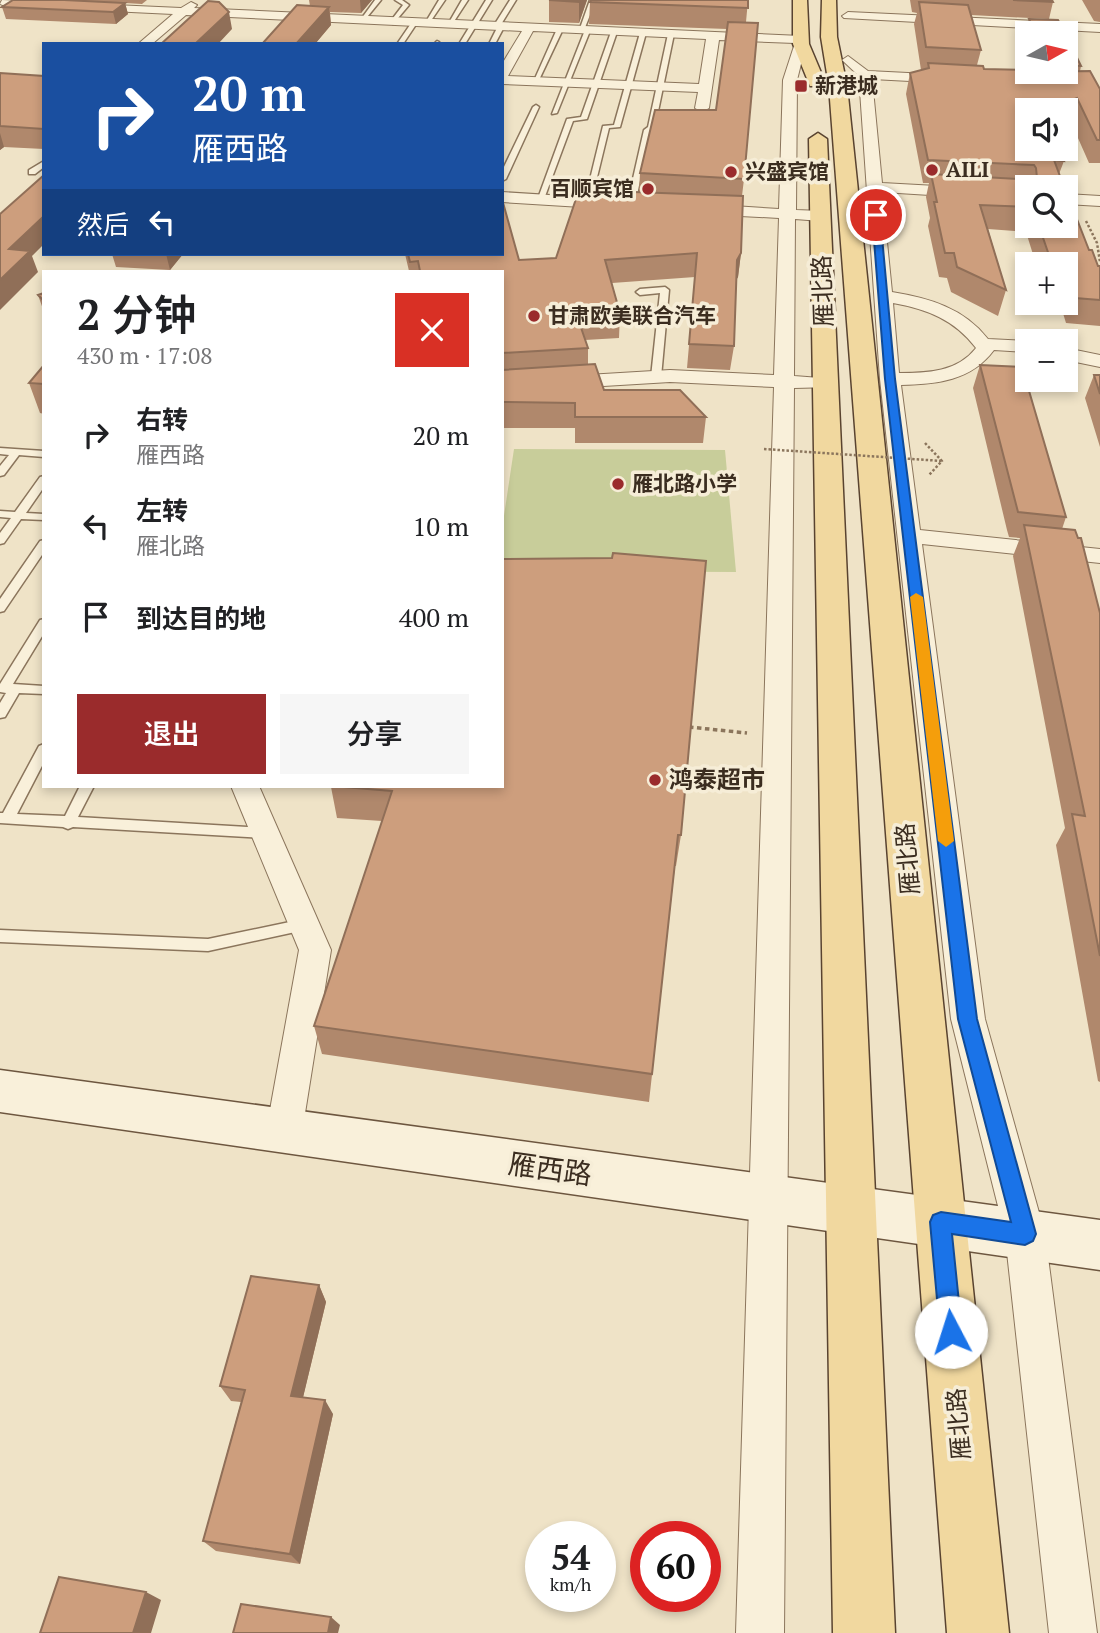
<!DOCTYPE html>
<html lang="zh">
<meta charset="utf-8">
<style>
:root{--surface:#fff;--page:#f6f6f6;--text:#202124;--muted:#757577;--accent:#9a2b2c}
body{margin:0;font-family:"PT Serif","Noto Sans SC",serif;background:var(--page);color:var(--text);height:100vh;display:flex;flex-direction:column;font-size:26px;white-space:nowrap}
*{box-sizing:border-box;margin:0}
p{font-size:23px;color:var(--muted)}
.icon{flex:none;width:38px;height:38px;fill:none;stroke:currentColor;stroke-width:2;stroke-linecap:round;stroke-linejoin:round}
.map{position:relative;flex:1;overflow:hidden}
.details{position:absolute;left:42px;top:270px;width:462px;height:518px;display:flex;flex-direction:column;background:var(--surface);border-radius:0px;box-shadow:0 4px 10px #0003}
.details>*{flex:none}
.banner{position:absolute;left:42px;top:42px;width:462px;height:214px;border-radius:0px;box-shadow:0 4px 10px #0003;background:#1a4fa0;color:#fff;overflow:hidden}
.needle{width:46px;rotate:82deg}
.controls{position:absolute;left:1015px;top:21px;display:grid;gap:14px}
.controls a{display:grid;place-items:center;width:63px;height:63px;border-radius:0px;background:var(--surface);box-shadow:0 4px 10px #0003;font-size:35px}
.speed{position:absolute;left:525px;top:1521px;display:flex;gap:14px;font-size:35px;font-weight:700;text-align:center}
.speed>*{display:grid;place-content:center;width:91px;height:91px;border-radius:50%;background:var(--surface);box-shadow:0 4px 10px #0003;line-height:1}
.speed small{font-size:18px;font-weight:400}
.speed .limit{border:10px solid #d22;background:#fff;color:#111}
.pin{position:absolute;display:grid;place-items:center;width:60px;height:60px;color:#fff;margin:-30px;border:4px solid #fff;border-radius:50%;box-shadow:0 2px 7px #0007}
.me{position:absolute;width:77px;margin:-38px;rotate:355deg;stroke-linejoin:round;filter:drop-shadow(0 0 5px #0008)}
.turn{display:flex;align-items:center;gap:24px;height:147px;padding:0 35px;font-size:32px}
.turn .icon{width:91px;height:91px;stroke-width:2.5}
.turn b{display:block;font-size:49px;line-height:60px}
.then{display:flex;align-items:center;height:66px;padding:0 35px;background:#0003;gap:14px;font-size:26px}
.round{display:grid;place-items:center;flex:none;width:74px;height:74px;border-radius:0px;background:var(--page)}
.overview{display:flex;align-items:center;justify-content:space-between;height:119px;padding:0 35px}
h1{font-size:42px;font-weight:600;line-height:52px}
.button{display:flex;gap:14px;margin-top:auto;padding:14px 35px}
.button a{flex:1;height:80px;border-radius:0px;background:var(--accent);color:#fff;font-size:28px;font-weight:600;line-height:80px;text-align:center}
.button a+a{background:var(--page);color:var(--text)}
ul{padding:0;list-style:none}
li{display:flex;align-items:center;gap:21px;height:91px;padding:0 35px}
li div{flex:1}
li b{display:block;font-size:26px}
li em{font-style:normal}
.map>svg:first-child{display:block}
.green{fill:#c8cd9a}
.lines{fill:none;stroke-linecap:round;stroke-linejoin:round}
.lane-casing{stroke:#8b755c;stroke-width:3}
.street-casing{stroke:#8b755c;stroke-width:2}
.secondary-casing{stroke:#6d563f;stroke-width:3}
.primary-casing{stroke:#594330;stroke-width:3}
.path-far1{stroke:#8b755c;stroke-width:2.5;stroke-dasharray:2.5 2;stroke-linecap:butt}
.path{stroke:#8b755c;stroke-width:3.5;stroke-dasharray:4.5 3.5;stroke-linecap:butt}
.lane{fill:#f9f0da;fill-rule:evenodd}
.street{fill:#f9f0da;fill-rule:evenodd}
.secondary{fill:#f9f0da;fill-rule:evenodd}
.primary{fill:#f1d89f;fill-rule:evenodd}
.path-bridge{stroke:#8b755c;stroke-width:2.5;stroke-dasharray:2.5 2;stroke-linecap:butt}
.wall{fill:#b0886c}
.shaded-wall{fill:#906f58}
.building{fill:#cd9e7d;stroke:#906f58;stroke-width:2}
.route{fill:#1a73e8;stroke:#114b97;stroke-width:2}
.slow{fill:#f59e0b}
.poi-dot{fill:#9a2b2c;stroke:#f6edd7;stroke-width:2.5}
.labels{text-anchor:middle;stroke-width:7;stroke-linejoin:round;paint-order:stroke}
.far-poi-label{font-size:21px;font-weight:bold;fill:#3b2d20;stroke:#f6edd7;text-anchor:start}
.street-label{font-size:24px;fill:#3b2d20;stroke:#f6edd7}
.poi-label{font-size:24px;font-weight:bold;fill:#3b2d20;stroke:#f6edd7;text-anchor:start}
.near-street-label{font-size:28px;fill:#3b2d20;stroke:#f6edd7}
</style>
<div class="map">
<svg width="1100" height="1633" viewBox="0 0 1100 1633">
<rect width="100%" height="100%" fill="#efe3c7"/>
<path class="green" d="M514 449 725 450 736 572 502 571V529Z"/>
<g class="lines">
<defs>
<path id="lane" d="M375 0H381L363 22H359Z
M395 0H402L409 5 393 24 390 22 403 5Z
M439 0H445L428 25H424Z
M462 0H468L451 26H447Z
M486 0H492L465 44H459Z
M510 0H516L500 26 504 27 495 44H489L497 28 493 27Z
M590 0H596L584 30 579 31Z
M412 22 417 23 403 44H397Z
M560 27 563 29 538 82 533 83 557 29Z
M585 30 590 31 557 113 552 114Z
M614 30 617 32 587 119 573 121 544 199 537 201 567 119 581 117 611 32Z
M643 31 646 33 620 127 609 128 591 202 584 204 603 126 614 125 640 33Z
M671 32 674 34 655 126 669 129 650 131 635 205 631 207 627 205 644 130 648 127 668 34Z
M437 41 439 42 440 44H434Z
M536 105 539 107 506 179 502 181V171L533 107Z
M44 161V167L35 174H29V170Z
M665 287 669 290 661 377 656 380 651 377 660 293 640 295 636 292 640 289Z
M0 448 44 451V457L19 455 4 475 0 476V466L9 455 0 454Z
M44 476V487L26 513 44 514V520L21 519 4 543 0 544V533L11 518 0 517V511L15 512 40 477Z
M44 540V552L4 611 0 612V599L40 541Z
M44 619V633L13 684 44 686V694L19 693 5 717 0 718V703L6 693 0 692V684L40 620Z
M44 744V762L17 814 65 816 80 786H94L78 817 263 828 268 829 270 833 268 837 263 838 73 827 68 829 63 827 0 823V813H3L39 746Z
M304 919 309 921 312 925 309 929 208 951 0 942V930L208 939Z"/>
<path id="street" d="M2 0 181 8 191 2 197 5 194 8 801 36 807 40 797 80 796 210 821 211 829 216 821 221 795 219 794 376 833 379 836 383 833 387 794 388 784 1633H736L774 387 670 382 502 392V380L670 370 774 375 779 218 702 214 694 209 702 204 779 209 783 80 795 43 719 40 709 108 702 112 695 108 698 92 502 84V64L522 31 186 15 152 44H138L173 14 5 6 0 4ZM533 31 706 39 699 84 508 76Z
M848 12 1100 24V32L844 18 842 16Z
M848 56 868 71 948 75 955 79 948 83 872 79 882 183 1027 191V201L882 192 892 292C929 298 964 308 988 339L1031 341H1027V352L994 350C971 381 937 384 901 385L920 530 1100 549V563L922 544 985 1019 1045 1234 1097 1633H1049L1005 1234 951 1019 880 379 859 76 842 60ZM893 303C927 309 955 320 976 348 957 372 928 373 899 373Z
M502 192 614 199 622 204 614 209 502 202Z
M1066 194 1100 196V206L1066 204Z
M1066 348 1100 355V367L1066 360Z
M231 786H259L331 950 302 1132 297 1144 284 1149 271 1144 266 1132 299 950Z"/>
<path id="secondary" d="M0 1070 1100 1220V1270L0 1112Z"/>
<path id="primary" d="M793 0H807L809 44 825 82 822 86H810L793 44Z
M822 0H836L837 37 847 86 1009 1633H947L829 86 821 37Z
M818 133 827 139 895 1633H833L809 139Z"/>
</defs>
<use href="#lane" class="lane-casing"/>
<use href="#street" class="street-casing"/>
<use href="#secondary" class="secondary-casing"/>
<use href="#primary" class="primary-casing"/>
<path class="path-far1" d="M1086 221 1097 243 1100 262
M925 443 942 461 929 475"/>
<path class="path" d="M689 727 747 733"/>
<use href="#lane" class="lane"/>
<use href="#street" class="street"/>
<use href="#secondary" class="secondary"/>
<use href="#primary" class="primary"/>
<path class="path-bridge" d="M764 449 942 461"/>
</g>
<path class="wall" d="M13 0H147L142 4 125 3 128 14 116 24 6 19 2 7Z
M309 0H372L361 13 330 12 331 25 315 44H262L310 6Z
M549 0H587L579 23 549 22Z
M748 0 746 22 744 179 742 196 741 253 738 277 736 280 734 346 730 370 687 368 695 277 612 283 620 313 619 338 585 340 588 348V365L604 390 706 417 703 443H575V428H502V271H409L405 254H502L519 260 556 258 639 192 640 173 716 110 727 29 589 24 590 2Z
M910 0H1052L1053 2 1049 19 971 15 981 50 977 65 984 69 1066 72V35L1081 66 1080 71 1100 89V163H1089L1070 120 1066 122V110H1027L1064 161 1059 174 1027 187V226H1066L1089 250 1098 266H1100V326L1066 323 1062 310 1050 309 1048 303H1066V264H1036L1026 232 988 229 1006 290 998 316 951 292 947 278 939 277 928 226 930 218 926 197 929 183H923L906 94 910 73 921 70 914 24 917 13 912 12Z
M1082 0H1100V22L1094 21Z
M1029 19 1065 33H1027L1026 31Z
M0 73 44 76V149L4 147 0 150Z
M112 254H183L170 270 116 267Z
M44 293V312L38 295Z
M44 365V414L40 413 29 383Z
M980 365 1066 517 1062 529 1100 613V1082L1098 1081 1056 845 1065 828 1013 556 1020 538 1009 537 1007 530 973 388Z
M1094 375H1100V447L1085 398Z
M502 786 681 835 676 866H675L649 1102 322 1054 314 1026 382 821 337 818 331 787Z
M319 1285 326 1302 303 1397 333 1414 300 1564 216 1551 203 1541 241 1402 231 1401 220 1386Z"/>
<path class="shaded-wall" d="M360 0H372L361 13Z
M580 0H587L579 23V2Z
M125 3 128 14 116 24 113 12Z
M329 7 331 25 315 44H296Z
M229 12 232 29 218 44H195Z
M1077 98 1070 120 1066 122V110H1046Z
M0 133 4 147 0 150Z
M44 216V244L32 256 38 272 0 310V280L9 249Z
M741 253 738 277 734 284 737 260Z
M166 254H183L170 270Z
M319 1285 326 1302 300 1410 291 1396Z
M325 1400 333 1414 300 1564 290 1554Z
M146 1592 161 1600 151 1633H133Z
M331 1617 340 1625 338 1633H328Z"/>
<path class="building" d="M13 0H64L125 3 113 12 2 7Z
M549 0H580L579 2Z
M591 0H748V8L590 2Z
M1013 0H1052L1053 2Z
M208 1 219 2 229 12 195 44H161Z
M919 2 968 5 981 50 926 47Z
M297 5 329 7 296 44H262Z
M1029 19 1058 20 1065 33H1035Z
M728 22 758 23 744 179 640 173 655 110H716Z
M1066 35 1081 66 1066 65Z
M928 63 983 66 984 69 1027 70V72L1090 71 1100 89V140H1097L1077 98 1046 110H1027V149H1059L1064 161 1054 160 1064 187H1027V207L980 205 1006 290 957 267 954 253H945L934 202H937L931 174 1034 180 1037 178 1036 168 1034 165 928 160 910 73 929 68Z
M0 73 44 76V129L0 126Z
M44 175V216L9 249 30 251 0 280V214Z
M579 190 743 196 741 253 737 260 734 346 689 344 697 253 605 260 620 313 577 316 588 348 502 353V271H420L418 261 410 262 408 254H502V199L519 260 556 258Z
M1066 191 1089 250H1092L1098 266H1100V300L1075 298 1070 285 1066 284V264H1052L1039 226H1066Z
M44 293V301L38 295Z
M595 364 604 390H680L706 417H575V403L502 402V370Z
M44 365V384L29 383Z
M980 365 1022 367 1066 517 1018 512Z
M1094 375H1100V394Z
M1024 525 1075 530 1078 538H1081L1100 613V956L1072 814 1085 816Z
M613 553 706 561 681 835H678L652 1074 314 1026 392 791 331 786H502V559L612 558Z
M251 1276 319 1285 291 1396 325 1400 290 1554 203 1541 245 1390 220 1386Z
M59 1577 146 1592 133 1633H40Z
M241 1604 331 1617 328 1633H233Z"/>
<path class="route" d="M876 212 880 215 895 379 977 1019 1036 1234 1033 1241 1025 1245 952 1234 962 1332 959 1339 951 1343 943 1339 940 1332 930 1222 933 1215 941 1212 1011 1222 958 1019 885 379 872 215Z"/>
<path class="slow" d="M916 593 923 597 954 841 946 847 938 841 910 597Z"/>
<g class="poi-dot">
<rect x="794" y="79" width="14" height="14" rx="3.5"/>
<circle cx="932" cy="170" r="7"/>
<circle cx="731" cy="172" r="7"/>
<circle cx="648" cy="189" r="7"/>
<circle cx="534" cy="316" r="7"/>
<circle cx="618" cy="484" r="7"/>
<circle cx="655" cy="780" r="7"/>
</g>
<g class="labels">
<g class="far-poi-label">
<text x="815" y="93">新港城</text>
<text x="946" y="177">AILI</text>
<text x="745" y="179">兴盛宾馆</text>
<text x="634" y="196" text-anchor="end">百顺宾馆</text>
<text x="548" y="323">甘肃欧美联合汽车</text>
<text x="632" y="491">雁北路小学</text>
</g>
<g class="street-label">
<text transform="translate(823 291) rotate(-92)" y="8">雁北路</text>
<text transform="translate(908 859) rotate(-95)" y="8">雁北路</text>
<text transform="translate(959 1424) rotate(-95)" y="8">雁北路</text>
</g>
<g class="poi-label">
<text x="669" y="788">鸿泰超市</text>
</g>
<g class="near-street-label">
<text transform="translate(550 1169) rotate(8)" y="10">雁西路</text>
</g>
</g>
</svg>
<div class="controls">
<a><svg class="needle" viewBox="-14 -14 28 28"><path d="M0-13l5 13h-10z" fill="#e53935"/><path d="M0 13l5-13h-10z" fill="#757577"/></svg></a>
<a><svg class="icon" aria-label="sound" viewBox="0 0 24 24"><path d="M4 9h4l5-4v14l-5-4H4zM17 9q2 3 0 6"/></svg></a>
<a><svg class="icon" aria-label="search" viewBox="0 0 24 24"><circle cx="10" cy="10" r="6"/><path d="M15 15l6 6"/></svg></a>
<a>+</a>
<a>−</a>
</div>
<div class="speed"><div>54<small>km/h</small></div><div class="limit">60</div></div>
<div class="pin" style="left:876px;top:215px;background:#d93025"><svg class="icon" aria-label="arrive" viewBox="0 0 24 24"><path d="M6 21V4h12l-3 4 3 4H6"/></svg></div>
<svg class="me" style="left:951px;top:1332px" viewBox="-20 -20 40 40"><circle r="19" fill="#fff"/><path d="M0-13L10 11 0 6-10 11z" fill="#1a73e8"/></svg>
<div class="banner">
<div class="turn"><svg class="icon" aria-label="right" viewBox="0 0 24 24"><path d="M7 20v-9h11M14 6l5 5-5 5"/></svg><div><b>20 m</b>雁西路</div></div>
<div class="then">然后<svg class="icon" aria-label="left" viewBox="0 0 24 24"><path d="M17 20v-9H6M10 6l-5 5 5 5"/></svg></div>
</div>
<section class="details">
<div class="overview"><div><h1>2 分钟</h1><p>430 m · 17:08</p></div><a class="round" style="background:#d93025;color:#fff"><svg class="icon" aria-label="close" viewBox="0 0 24 24"><path d="M6 6l12 12M18 6L6 18"/></svg></a></div>
<ul>
<li><svg class="icon" aria-label="right" viewBox="0 0 24 24"><path d="M7 20v-9h11M14 6l5 5-5 5"/></svg><div><b>右转</b><p>雁西路</p></div><em>20 m</em></li>
<li><svg class="icon" aria-label="left" viewBox="0 0 24 24"><path d="M17 20v-9H6M10 6l-5 5 5 5"/></svg><div><b>左转</b><p>雁北路</p></div><em>10 m</em></li>
<li><svg class="icon" aria-label="arrive" viewBox="0 0 24 24"><path d="M6 21V4h12l-3 4 3 4H6"/></svg><div><b>到达目的地</b></div><em>400 m</em></li>
</ul>
<div class="button"><a>退出</a><a>分享</a></div>
</section>
</div>
